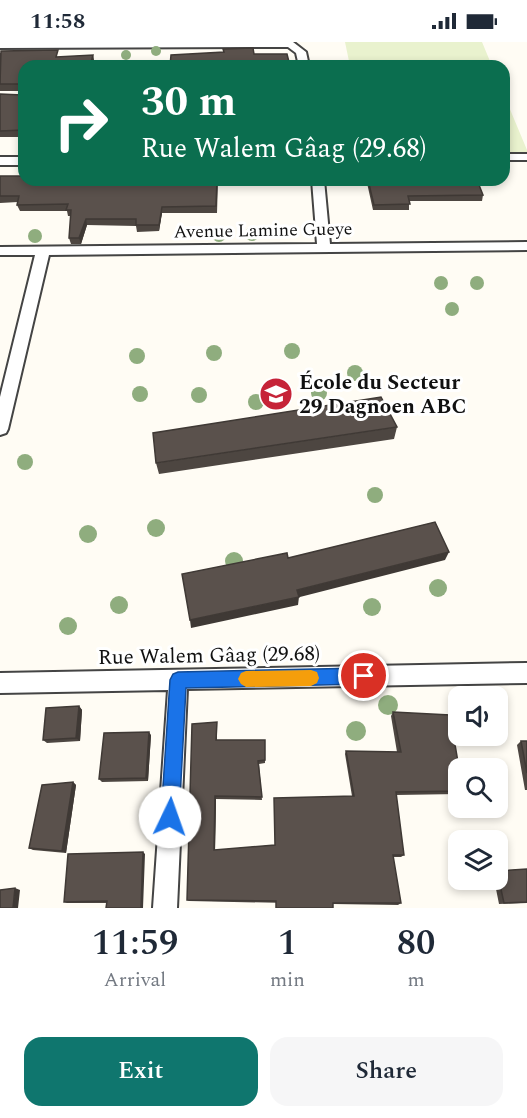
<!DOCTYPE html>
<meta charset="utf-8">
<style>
:root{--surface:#fff;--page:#f6f6f7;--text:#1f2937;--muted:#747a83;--accent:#0f766e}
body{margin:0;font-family:Spectral,serif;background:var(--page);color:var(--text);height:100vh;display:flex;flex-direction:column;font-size:22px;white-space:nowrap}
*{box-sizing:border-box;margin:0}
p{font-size:20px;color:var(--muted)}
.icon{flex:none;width:33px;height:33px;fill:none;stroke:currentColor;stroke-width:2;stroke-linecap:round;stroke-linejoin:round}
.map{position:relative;height:866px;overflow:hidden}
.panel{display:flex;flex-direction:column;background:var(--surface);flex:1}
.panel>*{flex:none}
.top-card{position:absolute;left:18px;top:18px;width:492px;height:126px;border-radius:18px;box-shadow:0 3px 9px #0003;background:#0b6e4f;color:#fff;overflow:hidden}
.controls{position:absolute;left:448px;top:644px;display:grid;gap:12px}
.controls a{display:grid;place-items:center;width:60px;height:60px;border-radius:12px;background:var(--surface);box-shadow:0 3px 9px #0003;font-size:30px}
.pin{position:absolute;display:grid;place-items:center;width:51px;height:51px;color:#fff;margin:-26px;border:3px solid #fff;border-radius:50%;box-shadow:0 2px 6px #0007}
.me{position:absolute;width:66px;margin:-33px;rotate:3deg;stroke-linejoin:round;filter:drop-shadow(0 0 4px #0008)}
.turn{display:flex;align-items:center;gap:21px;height:126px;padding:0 24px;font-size:27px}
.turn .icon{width:78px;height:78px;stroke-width:2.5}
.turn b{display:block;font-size:42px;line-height:51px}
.eta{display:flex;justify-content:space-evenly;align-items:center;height:102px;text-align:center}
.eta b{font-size:36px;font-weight:600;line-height:42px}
.primary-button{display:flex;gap:12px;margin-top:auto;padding:12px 24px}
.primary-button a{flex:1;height:69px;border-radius:18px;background:var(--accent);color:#fff;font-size:24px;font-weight:600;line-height:69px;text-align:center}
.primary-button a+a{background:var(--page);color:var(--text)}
.status{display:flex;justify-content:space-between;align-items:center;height:42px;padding:0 30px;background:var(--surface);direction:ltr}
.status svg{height:16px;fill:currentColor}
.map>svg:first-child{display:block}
.pitch{fill:#e9f2ce}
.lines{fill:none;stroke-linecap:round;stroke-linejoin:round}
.minor-casing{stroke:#444;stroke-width:4}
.minor{fill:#fff;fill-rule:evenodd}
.tree{fill:#8fad7e}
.wall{fill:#4d4641}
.shaded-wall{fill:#3f3935}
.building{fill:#5a514c;stroke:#3f3935;stroke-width:1.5}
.route{fill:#1a73e8;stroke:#114b97;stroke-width:1.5}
.slow{fill:#f59e0b}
.labels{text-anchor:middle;stroke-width:6;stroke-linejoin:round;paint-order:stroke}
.far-street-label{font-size:18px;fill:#111;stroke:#fff}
.poi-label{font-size:21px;font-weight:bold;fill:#111;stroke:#fff;text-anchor:start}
.street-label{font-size:21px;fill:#111;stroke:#fff}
</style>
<div class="status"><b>11:58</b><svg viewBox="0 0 49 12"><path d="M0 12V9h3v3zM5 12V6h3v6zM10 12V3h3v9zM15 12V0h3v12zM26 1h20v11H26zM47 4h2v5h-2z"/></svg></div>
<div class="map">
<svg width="527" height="866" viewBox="0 0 527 866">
<rect width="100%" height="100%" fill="#fffcf4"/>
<path class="pitch" d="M345 0H482L492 24H350Z
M504 53 527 108V110H504Z"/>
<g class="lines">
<defs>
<path id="minor" d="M0 0H293L306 10 309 24H299L296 11 288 5 0 6Z
M504 112H527V118H504Z
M0 115H24V123H0Z
M312 138H324L330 202 527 200V208L49 213 8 387 6 391 0 393V355L35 213H0V205L317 202Z
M527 621V641L187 647 177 866H153L168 648 0 651V631Z"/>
</defs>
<use href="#minor" class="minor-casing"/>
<use href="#minor" class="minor"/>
</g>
<g class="tree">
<circle cx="156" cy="9" r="5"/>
<circle cx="126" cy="13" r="5"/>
<circle cx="252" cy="192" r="7"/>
<circle cx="219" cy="193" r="7"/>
<circle cx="35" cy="194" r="7"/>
<circle cx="441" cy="241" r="7"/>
<circle cx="477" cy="241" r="7"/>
<circle cx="452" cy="267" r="7"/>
<circle cx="292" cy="309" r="8"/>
<circle cx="214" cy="311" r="8"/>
<circle cx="137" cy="314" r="8"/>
<circle cx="355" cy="331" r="8"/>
<circle cx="319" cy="351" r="8"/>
<circle cx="140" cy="352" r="8"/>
<circle cx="199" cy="353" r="8"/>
<circle cx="256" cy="360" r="8"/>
<circle cx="25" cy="420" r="8"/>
<circle cx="375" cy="453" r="8"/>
<circle cx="156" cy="486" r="9"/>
<circle cx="88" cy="492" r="9"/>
<circle cx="234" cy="519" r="9"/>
<circle cx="438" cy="546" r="9"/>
<circle cx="119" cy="563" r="9"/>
<circle cx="372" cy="565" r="9"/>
<circle cx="68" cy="584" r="9"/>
<circle cx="388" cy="663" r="10"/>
<circle cx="356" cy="689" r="10"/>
</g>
<path class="wall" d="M0 11 59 15 93 13 94 19 24 24V95H0V52L22 53 23 49H0Z
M0 134 218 138 217 171H162L159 189 137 190 136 184 87 183 81 202H71L69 196 71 174H68L67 169H20L17 163 18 160 0 161Z
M367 138H477L483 153 482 159H409V168H373L367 141Z
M397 385 394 397 159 432 156 421Z
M79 664 82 668 80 699 47 701 43 698Z
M393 670 459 726V752L396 753 404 813 401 815H393L401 861 398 863 333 862 189 859 187 858 217 680V698H265V721L259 722 262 758 216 757 215 808 275 803 352 754 345 712 346 709 397 710 391 674Z
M151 693 148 739 102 740 99 737Z
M521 699H527V748H525L517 703Z
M73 740 76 743 66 811 33 808 29 806Z
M145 812 107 861H67L64 860Z
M527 827V861L499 862 494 837H498V829Z"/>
<path class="shaded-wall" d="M93 13 94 19 93 24H90Z
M162 165V171L159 189V183Z
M86 177 87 183 81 202 79 196Z
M449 510 445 518 296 556 297 548Z
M299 555 298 563 191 586 190 578Z
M79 664 82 668 80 699 76 696Z
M149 690 151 693 148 739 146 736Z
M73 740 76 743 66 811 62 809Z
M215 754 216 757 215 810 214 808Z
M143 810 145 812 143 866H141Z
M15 846 20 848 18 866H13Z"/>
<path class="building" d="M253 6 254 12H287L290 24H154H170L171 13 224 10 223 7Z
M58 8 56 15 93 13 90 24H24V44L22 42H0L1 9Z
M24 47V88L0 89V52L22 53Z
M0 134H24V138H217L216 164 162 165 159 183H136V177H86L79 196H69L71 168H66L68 162 17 163 19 154H0Z
M368 138H477L483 153 408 154 410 162 374 163Z
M381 355 397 385 156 421 153 391Z
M435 480 449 510 297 548 299 555 190 578 182 532 287 511 288 516Z
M79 664 76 696 43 698 46 666Z
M393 670 450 673 459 726V749L396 750 404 813H393L401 861H333V866H276V859L187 858 192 682 217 680 216 698H265V718L258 719 262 755 215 754 214 808 275 803 274 756 354 754 346 709 401 710Z
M149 690 146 736 99 737 104 691Z
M521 699H527V731Z
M73 740 62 809 29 806 42 743Z
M143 810 141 866H106L107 859 64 860 68 812Z
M527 827V860L504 861 498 834V829Z
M15 846 13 866H0V848Z"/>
<path class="route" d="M364 626 370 629 372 634 370 640 364 642 186 646 179 775 177 781 170 784 164 781 161 775 170 638 173 632 178 630Z"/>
<path class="slow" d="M311 628 317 630 319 636 317 641 311 644 246 645 241 642 238 637 241 631 246 629Z"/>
<defs>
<symbol id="school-disc" viewBox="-11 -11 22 22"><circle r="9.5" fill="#c62338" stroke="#fff"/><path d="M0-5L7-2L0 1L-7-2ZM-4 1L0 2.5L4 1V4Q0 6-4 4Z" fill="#fff"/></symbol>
</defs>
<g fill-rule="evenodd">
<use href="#school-disc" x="257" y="333" width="38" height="38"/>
</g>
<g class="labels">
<g class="far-street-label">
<text transform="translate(263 188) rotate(-1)" y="6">Avenue Lamine Gueye</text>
</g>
<g class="poi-label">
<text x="299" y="347">École du Secteur<tspan x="299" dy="24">29 Dagnoen ABC</tspan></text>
</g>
<g class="street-label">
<text transform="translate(209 613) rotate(-1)" y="7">Rue Walem Gâag (29.68)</text>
</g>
</g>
</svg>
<div class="controls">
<a><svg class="icon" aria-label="sound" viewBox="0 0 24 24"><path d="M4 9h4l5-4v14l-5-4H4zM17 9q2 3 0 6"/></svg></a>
<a><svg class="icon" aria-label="search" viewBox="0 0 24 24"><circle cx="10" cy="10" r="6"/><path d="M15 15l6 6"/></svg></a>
<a><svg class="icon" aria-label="layers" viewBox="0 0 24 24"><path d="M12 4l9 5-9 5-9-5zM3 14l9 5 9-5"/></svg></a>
</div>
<div class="pin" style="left:364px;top:634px;background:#d93025"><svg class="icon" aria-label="arrive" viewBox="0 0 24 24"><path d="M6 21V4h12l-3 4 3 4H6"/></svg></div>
<svg class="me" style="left:170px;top:775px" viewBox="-20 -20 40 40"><circle r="19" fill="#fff"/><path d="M0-13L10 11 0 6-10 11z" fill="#1a73e8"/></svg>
<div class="top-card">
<div class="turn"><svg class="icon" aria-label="right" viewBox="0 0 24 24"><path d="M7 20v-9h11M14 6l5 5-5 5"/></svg><div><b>30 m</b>Rue Walem Gâag (29.68)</div></div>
</div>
</div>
<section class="panel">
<div class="eta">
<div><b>11:59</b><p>Arrival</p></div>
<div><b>1</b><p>min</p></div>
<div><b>80</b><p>m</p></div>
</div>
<div class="primary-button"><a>Exit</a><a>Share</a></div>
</section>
